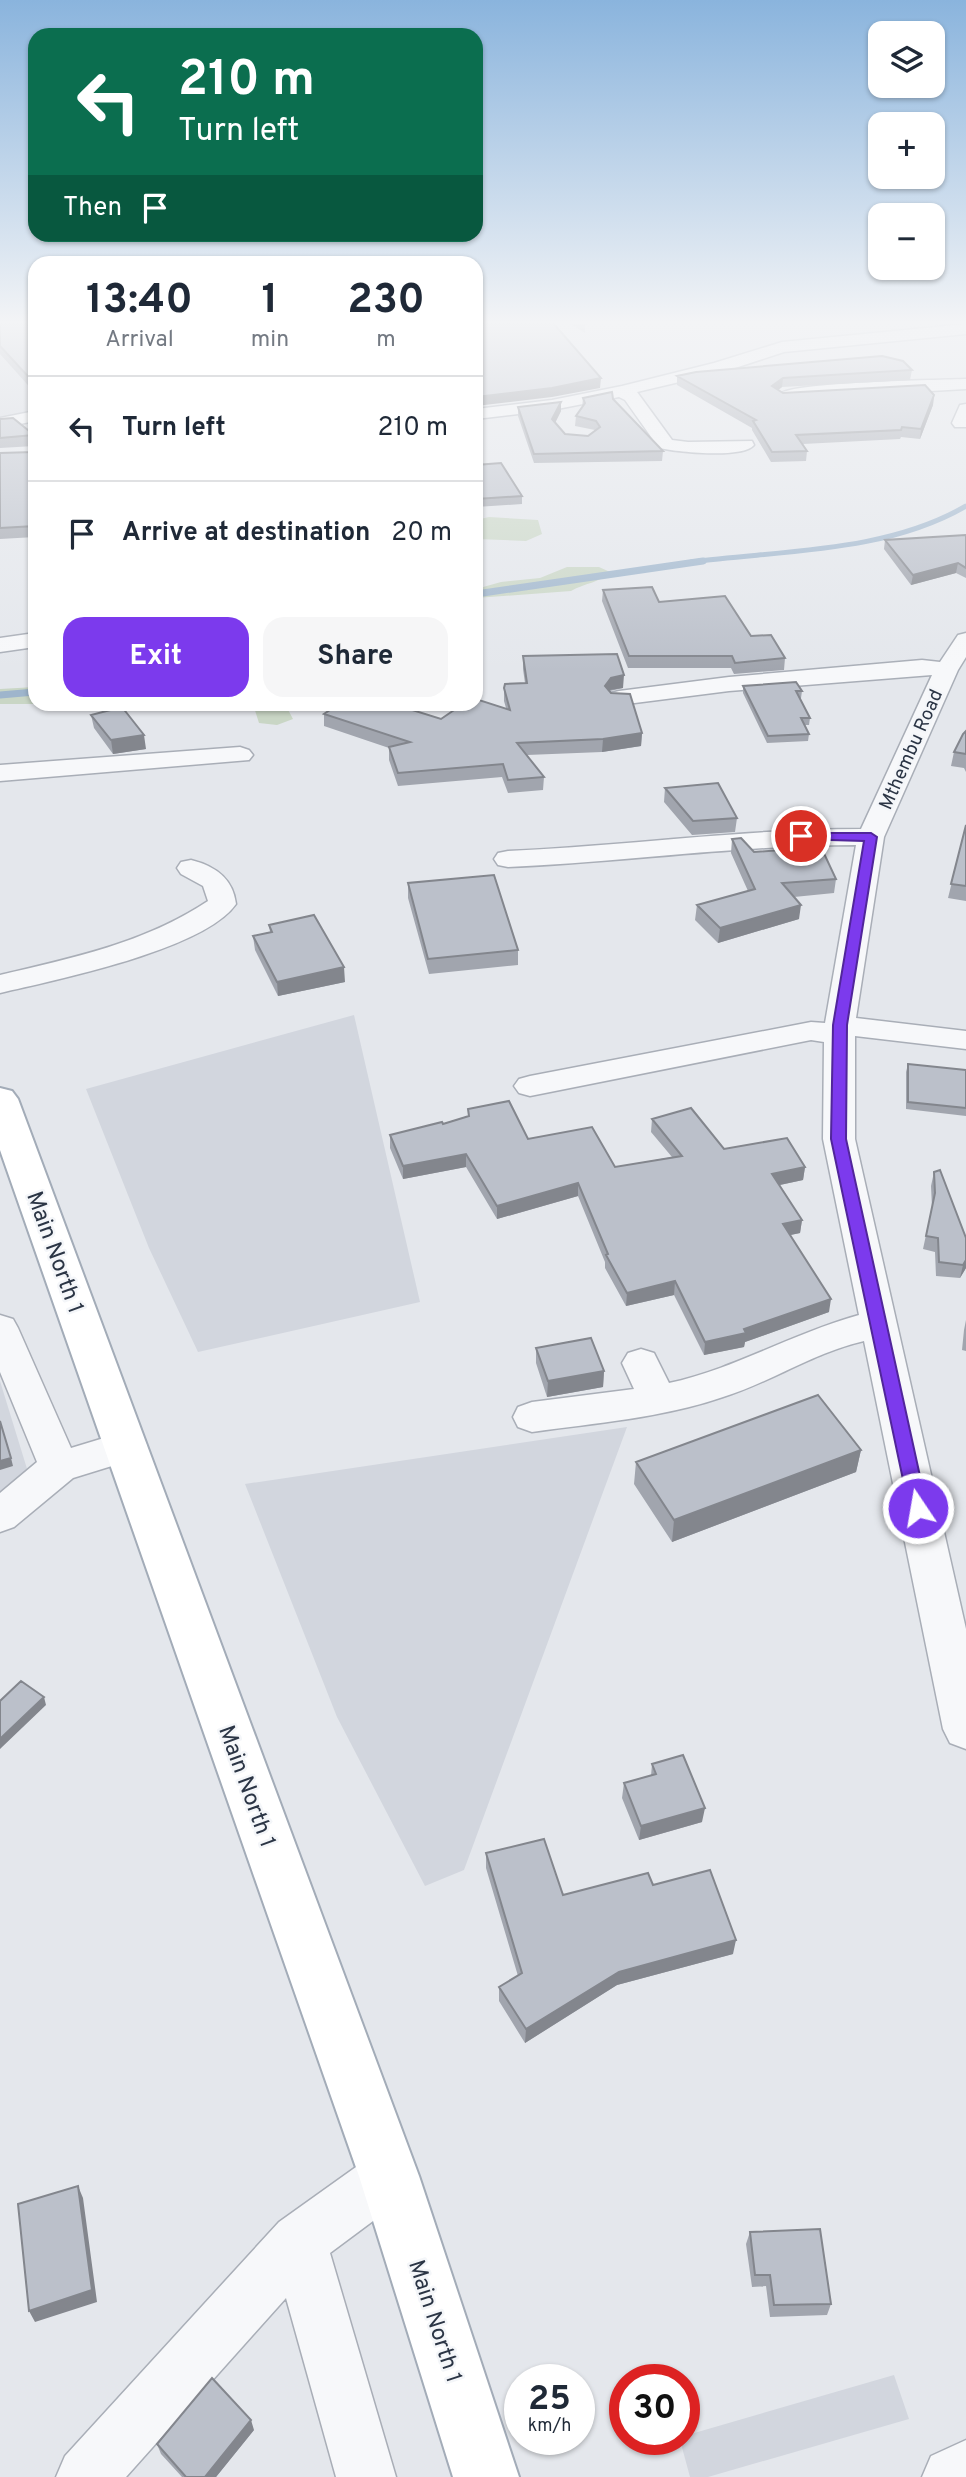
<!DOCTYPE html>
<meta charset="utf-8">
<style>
:root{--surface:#fff;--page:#f6f6f7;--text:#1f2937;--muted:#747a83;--line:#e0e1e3;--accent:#7c3aed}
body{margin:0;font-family:Overpass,sans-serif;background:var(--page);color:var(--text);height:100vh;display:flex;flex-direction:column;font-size:26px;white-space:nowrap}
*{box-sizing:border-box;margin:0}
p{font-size:23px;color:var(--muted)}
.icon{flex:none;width:38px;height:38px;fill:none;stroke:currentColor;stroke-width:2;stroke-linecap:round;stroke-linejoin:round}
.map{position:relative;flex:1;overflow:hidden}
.panel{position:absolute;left:28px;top:256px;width:455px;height:455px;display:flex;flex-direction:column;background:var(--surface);border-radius:21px;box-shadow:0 2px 5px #0004}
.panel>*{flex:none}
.top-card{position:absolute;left:28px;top:28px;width:455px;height:214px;border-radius:21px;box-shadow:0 2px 5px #0004;background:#0b6e4f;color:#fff;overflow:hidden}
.fabs{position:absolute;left:868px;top:21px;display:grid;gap:14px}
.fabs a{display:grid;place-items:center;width:77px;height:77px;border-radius:14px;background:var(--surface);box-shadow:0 2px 5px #0004;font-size:35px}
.speed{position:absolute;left:504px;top:2364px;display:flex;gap:14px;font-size:35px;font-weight:700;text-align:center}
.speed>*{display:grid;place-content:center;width:91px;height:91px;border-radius:50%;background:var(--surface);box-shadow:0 2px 5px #0004;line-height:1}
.speed small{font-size:18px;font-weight:400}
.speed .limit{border:10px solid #d22;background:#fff;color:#111}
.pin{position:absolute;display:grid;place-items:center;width:60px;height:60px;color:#fff;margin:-30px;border:4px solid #fff;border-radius:50%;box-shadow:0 2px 7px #0007}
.me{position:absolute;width:77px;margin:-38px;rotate:348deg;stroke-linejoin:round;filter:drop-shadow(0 0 5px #0008)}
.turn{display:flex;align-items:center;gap:24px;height:147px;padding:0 35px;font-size:32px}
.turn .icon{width:91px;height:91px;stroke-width:2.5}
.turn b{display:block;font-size:49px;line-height:60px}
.then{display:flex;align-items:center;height:66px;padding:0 35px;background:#0003;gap:14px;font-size:26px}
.eta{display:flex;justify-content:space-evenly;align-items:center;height:119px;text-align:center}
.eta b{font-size:42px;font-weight:700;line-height:49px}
.action{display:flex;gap:14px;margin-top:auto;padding:14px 35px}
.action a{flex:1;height:80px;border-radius:21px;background:var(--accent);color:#fff;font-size:28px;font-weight:700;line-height:80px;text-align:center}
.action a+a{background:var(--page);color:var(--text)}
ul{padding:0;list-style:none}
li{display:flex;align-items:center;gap:21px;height:105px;padding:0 35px;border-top:2px solid var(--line)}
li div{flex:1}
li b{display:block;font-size:26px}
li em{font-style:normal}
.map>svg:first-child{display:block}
.built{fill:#d2d6de}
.green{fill:#c9d6c5}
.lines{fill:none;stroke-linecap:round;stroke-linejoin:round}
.stream-far1{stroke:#9eb5cc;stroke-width:5}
.stream{stroke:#9eb5cc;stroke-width:7}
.minor-casing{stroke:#a9aeb7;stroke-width:3}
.major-casing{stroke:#a3acb8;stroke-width:4}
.minor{fill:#f7f8fa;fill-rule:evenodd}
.major{fill:#fff;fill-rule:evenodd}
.wall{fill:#a1a5ae}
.shaded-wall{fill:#83868d}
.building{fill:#bbc0ca;stroke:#83868d;stroke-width:2}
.route{fill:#7c3aed;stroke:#51269a;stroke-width:2}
.labels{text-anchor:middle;stroke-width:5;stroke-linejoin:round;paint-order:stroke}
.street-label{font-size:19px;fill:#2b3545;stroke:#f4f6f9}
.near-street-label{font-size:23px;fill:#2b3545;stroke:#f4f6f9}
</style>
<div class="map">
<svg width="966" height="2477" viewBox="0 0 966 2477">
<rect width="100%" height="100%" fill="#e4e7ec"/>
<path class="built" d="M0 324H35V420L0 427Z
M354 1015 420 1302 198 1352 149 1248 86 1089Z
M0 1381 28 1472 0 1493Z
M627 1427 464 1870 425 1886 337 1717 245 1484Z
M894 2375 909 2419 708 2477H690L680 2440H684V2436Z"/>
<path class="green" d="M489 517 538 520 542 534 526 541 476 539V520Z
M567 567H599L610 572C599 583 585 583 571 591L476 598V589L501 582 540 578Z
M35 687V704H50H0V689Z
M253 704H285L293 719 277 725 259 723Z"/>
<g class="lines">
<path class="stream-far1" d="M691 562C782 550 885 553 966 506"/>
<path class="stream" d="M476 594 703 561
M0 695 35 692"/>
<defs>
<path id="minor" d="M966 324V334L784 352 726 371 637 392 672 440 688 442 752 441 754 445C742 459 678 452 659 448L625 400 619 397 552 410 476 419V409L552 400 622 386 714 363 782 342Z
M966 379V389L789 399 780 394C791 382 940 380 966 379Z
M966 404V427H955L952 423 960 405Z
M35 411V421L0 428V418Z
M35 633V647L0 652V638Z
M966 633V657L958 670 884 837 856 1018 966 1031V1049L855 1036V1139L966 1629V1749L950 1743 943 1729 864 1341C815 1352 771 1382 723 1397 662 1418 596 1423 532 1432L518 1427 513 1417 518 1407 532 1402 634 1389 622 1363 628 1353 641 1349 654 1353 669 1383C735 1369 793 1333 859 1315L823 1139 824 1042 811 1040 530 1096 519 1093 514 1086 519 1079 530 1076 811 1022 825 1023 856 845C740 845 624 862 508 867L498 865 494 859 498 853 508 851C626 846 743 829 861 829L932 675 729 691 619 705 611 703 607 698 611 693 619 691 729 677 922 660 940 662 958 635Z
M240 747 249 750 253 755 249 760 0 781V765Z
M191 860C215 866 233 878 236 904 204 950 55 980 0 993V975C72 958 145 943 208 901L203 886 181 874 177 868 181 862Z
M0 1315 13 1319 18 1328 71 1448 127 1431 141 1435 147 1446 141 1457 73 1478 14 1527 0 1532V1493L37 1462 0 1372Z
M389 2149 408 2157 416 2176 408 2195 330 2253 396 2477H336L286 2298 126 2477H56L65 2456 279 2222 370 2157Z
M966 2440V2477H922L931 2456Z"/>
<path id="major" d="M0 1088 12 1091 18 1099 419 2176 519 2477H453L359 2176 0 1150Z"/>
</defs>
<use href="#minor" class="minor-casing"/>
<use href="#major" class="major-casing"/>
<use href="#minor" class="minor"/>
<use href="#major" class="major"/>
</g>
<path class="wall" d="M0 324H35V393L0 354Z
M571 324H585V333Z
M912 370 910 380 782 387 778 390 783 393 934 395 933 405 920 439 901 437 900 439 803 444 807 451 806 461 771 462 752 430V428L677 385V376Z
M583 398 613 399 663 451 662 461 534 463 518 416V407L561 411 555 423 565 434 588 436 595 430 575 426 576 416 582 407Z
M0 419 34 435 35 441V537L0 539V453L33 452 34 446 0 448Z
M476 465 522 496V504L476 507Z
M966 535V578L956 573 911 585 884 549 885 540Z
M603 590 659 602 751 636 785 658 784 670 734 674 731 668H628L602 601Z
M523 656 623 688 610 691 642 733 641 746 602 752 527 755 544 777 543 790 508 793 502 777 398 786 389 760V748L324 726V714L335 706 334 704H393L441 719 506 708 504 701V688L525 683 523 669Z
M743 686 802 691 801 698H800L810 718 809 725H805L809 734 808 741 767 743 743 693Z
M91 715 146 749 113 754 94 728Z
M966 731V772L964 768 951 766 954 752Z
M665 788 737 818 735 832 692 835 664 802Z
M966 825V901L948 898Z
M732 839 754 852 836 879 834 893 794 897 799 919 718 943 695 920 697 905 748 891 731 853Z
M408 883 518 950V965L429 974 408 898Z
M269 925 345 982 278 996 255 950 253 936 270 932Z
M908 1064 966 1070V1116L906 1109V1072Z
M468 1109 528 1139 615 1167 672 1157 651 1132 652 1119 724 1149 805 1167 803 1180 780 1185 802 1220 800 1233 790 1235 829 1312 745 1342 744 1347 704 1355 674 1295 626 1306 605 1268V1262L578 1196 497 1219 466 1167 403 1179 390 1148V1135L443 1124 468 1116Z
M934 1172 966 1268 960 1278 936 1276 935 1252 923 1249 932 1207 931 1186Z
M966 1320V1351L962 1350 964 1330Z
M536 1348 604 1371 603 1387 547 1397 536 1363Z
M861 1450 856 1472 672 1542 634 1484 636 1462Z
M652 1764 702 1822 639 1840 622 1798 624 1783 651 1776Z
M486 1853 563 1895 653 1885 733 1954 617 1985 525 2043 499 2001V1987L518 1976 486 1868Z
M750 2232 831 2304 827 2315 770 2317 766 2286 752 2287 746 2244Z
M254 2430 216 2477H182L161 2454 157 2444Z"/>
<path class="shaded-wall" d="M601 378 600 388 552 397 476 406V397Z
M783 378 782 387 771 396 772 386Z
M934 395 933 405 920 439 921 429Z
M561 402V411L552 429V419Z
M958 563 956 573 911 585 913 575Z
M624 675 623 688 610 690 604 698 605 686 611 678Z
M642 733 641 746 602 752 603 739Z
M144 735 146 749 113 754 111 740Z
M801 905 799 919 718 943 720 928Z
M344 967 345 982 278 996 277 982Z
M466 1154V1167L403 1179V1166Z
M805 1167 803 1180 770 1187 772 1174Z
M578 1183V1196L497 1219V1206Z
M802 1220 800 1233 781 1237 783 1224Z
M966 1260V1268L960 1278 963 1265Z
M675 1281 674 1295 626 1306 627 1293Z
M831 1299 829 1312 745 1342 744 1347 704 1355 705 1342Z
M604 1371 603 1387 547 1397 548 1381Z
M861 1450 856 1472 672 1542 674 1520Z
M11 1458 13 1466 0 1470V1461Z
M44 1697 46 1705 0 1749V1739Z
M705 1808 702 1822 639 1840 641 1826Z
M736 1940 733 1954 617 1985 525 2043 526 2029 619 1972Z
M78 2186 83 2198 97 2302 35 2322 29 2311Z
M251 2420 254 2430 216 2477H205Z"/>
<path class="building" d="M0 324H35V384L0 346Z
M476 324H554L601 378 552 388 476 397Z
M882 356 903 361 912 370 783 378 772 386 783 393 925 385 934 395 921 429 902 427 901 430 796 435 807 451 772 452 753 421 756 420 677 376 696 372Z
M612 392 613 399 663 451 534 454 518 407 561 402 552 419 565 434 588 436 600 427 596 421 576 416 585 403 583 398Z
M13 418 34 435 0 438V419Z
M35 441V526L0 528V453L33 452Z
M501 463 522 496 476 499V465Z
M966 535V568L958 563 913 575 885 540Z
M652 587 659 602 725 596 751 636 771 635 785 658 735 663 732 656H629L603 590Z
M617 654 624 675 611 678 605 686 611 693 630 694 642 733 603 739 517 743 544 777 508 780 503 764 398 773 389 747 410 742 324 714 339 704H393L441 719 463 704H476V699L510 710 504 688 505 684 527 683 523 656Z
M796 682 802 691H796L810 718H801L809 734 768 736 743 686Z
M122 707 144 735 111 740 91 715Z
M966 731V754L954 752 963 734Z
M718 783 737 818 693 821 665 788Z
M966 825V886L951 884Z
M741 838 754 852 821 847 836 879 782 883 801 905 720 928 697 905 755 889 732 839Z
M494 875 518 950 428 959 408 883Z
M314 915 344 967 277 982 253 936 272 932 269 925Z
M908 1064 966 1070V1108L908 1102Z
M509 1101 528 1139 592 1127 615 1167 682 1156 652 1119 691 1108 724 1149 787 1138 805 1167 772 1174 802 1220 783 1224 831 1299 744 1329 746 1333 705 1342 675 1281 627 1293 606 1255 608 1254 578 1183 497 1206 466 1154 403 1166 390 1135 442 1122 443 1124 469 1116 468 1109Z
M940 1170 966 1238V1260L963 1265 939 1262 938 1238 926 1236 935 1193 934 1172Z
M591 1338 604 1371 548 1381 536 1348Z
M818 1395 861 1450 674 1520 636 1462Z
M0 1421 11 1458 0 1461Z
M21 1681 44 1697 0 1739V1701Z
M683 1755 705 1808 641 1826 624 1783 656 1774 652 1764Z
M544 1839 563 1895 648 1873 653 1885 710 1870 736 1940 619 1972 526 2029 499 1987 522 1973 486 1853Z
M78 2186 92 2290 29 2311 18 2204Z
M820 2229 831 2304 774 2305 770 2275H755L750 2232Z
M212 2378 251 2420 205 2477H186L157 2444Z"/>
<linearGradient id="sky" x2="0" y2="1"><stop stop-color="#8ab4dd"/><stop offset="0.48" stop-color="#f3f4f6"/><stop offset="1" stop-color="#f3f4f6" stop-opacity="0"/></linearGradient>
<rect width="966" height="671" fill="url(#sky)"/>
<path class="route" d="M801 833H871L877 837 847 1025 846 1139 927 1508 925 1513 918 1515 912 1513 909 1508 831 1139 833 1025 864 841 797 839V834Z"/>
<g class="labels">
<g class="street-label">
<text transform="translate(910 749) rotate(-66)" y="7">Mthembu Road</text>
</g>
<g class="near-street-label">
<text transform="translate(56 1252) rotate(70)" y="8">Main North 1</text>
<text transform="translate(248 1786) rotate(70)" y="8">Main North 1</text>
<text transform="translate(436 2321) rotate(72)" y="8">Main North 1</text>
</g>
</g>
</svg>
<div class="fabs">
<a><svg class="icon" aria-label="layers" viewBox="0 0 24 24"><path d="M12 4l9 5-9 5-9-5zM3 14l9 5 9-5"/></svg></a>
<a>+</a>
<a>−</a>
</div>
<div class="speed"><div>25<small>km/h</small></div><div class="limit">30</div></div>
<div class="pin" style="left:801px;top:836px;background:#d93025"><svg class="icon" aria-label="arrive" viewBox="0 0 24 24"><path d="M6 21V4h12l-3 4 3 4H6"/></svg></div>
<svg class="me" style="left:918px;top:1508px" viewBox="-20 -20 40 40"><circle r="17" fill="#7c3aed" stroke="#fff" stroke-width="3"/><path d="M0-11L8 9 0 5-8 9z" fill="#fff"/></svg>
<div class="top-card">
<div class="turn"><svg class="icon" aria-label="left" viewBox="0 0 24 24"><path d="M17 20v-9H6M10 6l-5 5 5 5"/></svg><div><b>210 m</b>Turn left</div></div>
<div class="then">Then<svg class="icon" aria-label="arrive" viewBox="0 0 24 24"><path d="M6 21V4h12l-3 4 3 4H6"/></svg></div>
</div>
<section class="panel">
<div class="eta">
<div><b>13:40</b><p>Arrival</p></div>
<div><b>1</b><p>min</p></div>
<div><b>230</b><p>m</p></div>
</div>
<ul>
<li><svg class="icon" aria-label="left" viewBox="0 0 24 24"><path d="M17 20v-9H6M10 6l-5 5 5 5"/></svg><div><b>Turn left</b></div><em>210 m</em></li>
<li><svg class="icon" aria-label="arrive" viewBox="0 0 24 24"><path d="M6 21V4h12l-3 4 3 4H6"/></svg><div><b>Arrive at destination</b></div><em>20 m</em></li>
</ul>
<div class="action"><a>Exit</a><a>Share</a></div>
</section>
</div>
